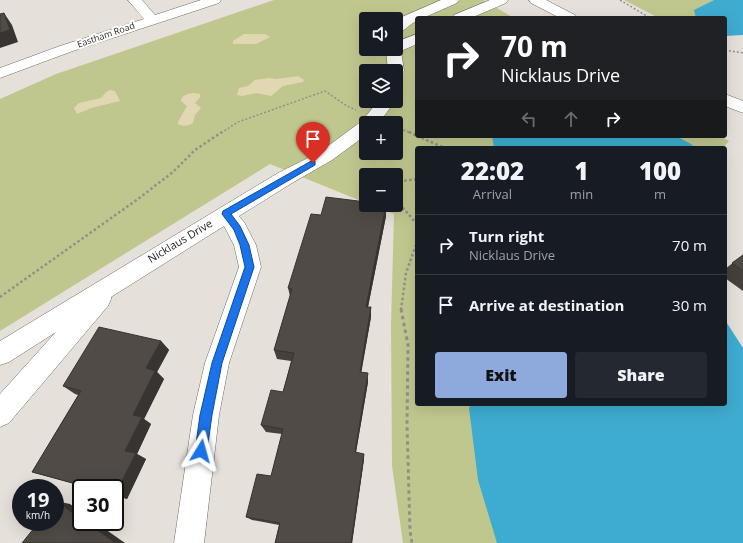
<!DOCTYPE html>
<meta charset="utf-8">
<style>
:root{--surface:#171b24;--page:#242831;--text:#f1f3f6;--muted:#9ea1a6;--line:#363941;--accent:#8ea9db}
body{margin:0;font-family:"Open Sans",sans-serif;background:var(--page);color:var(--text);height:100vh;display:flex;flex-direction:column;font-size:15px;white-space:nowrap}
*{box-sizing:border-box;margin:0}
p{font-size:13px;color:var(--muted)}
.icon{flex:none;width:22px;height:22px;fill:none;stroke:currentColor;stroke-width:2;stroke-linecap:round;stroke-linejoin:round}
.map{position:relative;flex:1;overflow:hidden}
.drawer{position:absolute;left:415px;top:146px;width:312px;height:260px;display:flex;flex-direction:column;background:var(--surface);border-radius:4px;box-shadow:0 4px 16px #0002}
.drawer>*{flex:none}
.guide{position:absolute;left:415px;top:16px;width:312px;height:122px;border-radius:4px;box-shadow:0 4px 16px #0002;background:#202124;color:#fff;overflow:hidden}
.buttons{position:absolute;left:359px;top:12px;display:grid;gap:8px}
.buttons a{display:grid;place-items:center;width:44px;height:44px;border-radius:4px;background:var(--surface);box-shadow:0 4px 16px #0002;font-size:20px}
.speed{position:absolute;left:12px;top:479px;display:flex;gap:8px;font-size:20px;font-weight:700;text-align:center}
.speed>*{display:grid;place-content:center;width:52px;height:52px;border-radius:50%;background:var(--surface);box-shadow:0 4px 16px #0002;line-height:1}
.speed small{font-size:10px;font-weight:400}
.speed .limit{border:2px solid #111;border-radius:6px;background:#fff;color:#111}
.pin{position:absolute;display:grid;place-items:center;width:34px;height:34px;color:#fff;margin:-41px -17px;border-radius:50% 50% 50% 0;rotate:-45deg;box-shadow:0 0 4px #0007}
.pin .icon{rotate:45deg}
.me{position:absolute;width:44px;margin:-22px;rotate:8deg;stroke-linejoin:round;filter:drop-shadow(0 0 3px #0008)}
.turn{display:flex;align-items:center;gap:14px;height:84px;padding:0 20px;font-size:18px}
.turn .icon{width:52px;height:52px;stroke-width:2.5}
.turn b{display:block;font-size:28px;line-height:34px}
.lanes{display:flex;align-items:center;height:38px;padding:0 20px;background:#0003;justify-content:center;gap:20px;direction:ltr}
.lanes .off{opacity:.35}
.eta{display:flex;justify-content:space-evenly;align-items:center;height:68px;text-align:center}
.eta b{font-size:24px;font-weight:800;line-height:28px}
.button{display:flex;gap:8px;margin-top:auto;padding:8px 20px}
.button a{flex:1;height:46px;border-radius:4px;background:var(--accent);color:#111;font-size:16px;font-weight:800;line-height:46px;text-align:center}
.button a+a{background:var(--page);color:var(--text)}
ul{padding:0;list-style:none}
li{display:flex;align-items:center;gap:12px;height:60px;padding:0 20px;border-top:1px solid var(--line)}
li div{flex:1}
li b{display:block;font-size:15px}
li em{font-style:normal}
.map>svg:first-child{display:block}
.green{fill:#c0c78e;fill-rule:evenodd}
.sand{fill:#e1d8b3}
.water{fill:#3eacd0}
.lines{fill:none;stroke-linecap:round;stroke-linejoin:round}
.minor-casing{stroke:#706a65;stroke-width:1}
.secondary-casing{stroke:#706a65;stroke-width:1}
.path-far2{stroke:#938e8b;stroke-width:1.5;stroke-dasharray:2 2;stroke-linecap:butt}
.path-far1{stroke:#938e8b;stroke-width:2.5;stroke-dasharray:2.5 2.5;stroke-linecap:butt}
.path{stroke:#938e8b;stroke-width:3;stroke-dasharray:3.5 3.5;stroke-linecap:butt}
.minor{fill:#fff;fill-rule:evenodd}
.secondary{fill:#fff;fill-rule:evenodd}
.wall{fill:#45403c}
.shaded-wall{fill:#383431}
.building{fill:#504b46;stroke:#383431}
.route{fill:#1a73e8;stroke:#114b97}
.labels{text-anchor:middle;stroke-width:4;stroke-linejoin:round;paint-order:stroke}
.far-street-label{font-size:9px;fill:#201d1c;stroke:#fff}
.street-label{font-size:11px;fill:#201d1c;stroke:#fff}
</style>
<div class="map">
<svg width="743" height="543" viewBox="0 0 743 543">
<rect width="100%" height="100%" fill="#e6e0db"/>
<path class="green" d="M274 0H483L514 18H417V136H720L729 141 723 148H417V404H708L743 543H403L392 466 391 324 394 214 371 205H396V175H366V203L270 164 0 331V99L56 74ZM366 19H396V49H366ZM366 71H396V101H366ZM366 123H396V153H366Z
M624 0H714L695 10 696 18H659Z"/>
<path class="sand" d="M244 34H265L270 37 256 44H233V41Z
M298 76 304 80 303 82 283 86 271 96 256 93 242 96 237 95 239 88 248 86 255 80 269 78 277 79Z
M110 90 115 91 120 101 91 108 77 114 74 108 79 103 101 98 106 92Z
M193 93 200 94V97L195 103 201 108 195 115 193 123C189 126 183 127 178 124V122L187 106 181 101C182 95 187 94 193 93Z"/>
<path class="water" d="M714 0H743V35L725 36V18H696L694 10Z
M492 136H676L691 144 695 148H494Z
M725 320 743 348V543H497L478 480 469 408 471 404H725Z"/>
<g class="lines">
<defs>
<path id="minor" d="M128 0H142L155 15 201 0H221L219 3 70 52 0 78V68L60 46 144 19Z
M441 0H459L457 3 423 18H417V21C409 24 404 32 396 34V23L402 17Z
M490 0H508L506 3 471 18H452L454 15Z
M417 34V44L401 51 404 71 401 74 396 76V71H388L386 49H396V42Z
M378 101H395L379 123H366V135L332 160 292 183 239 216 244 222 256 245 261 267 229 363 219 415 204 543H174L193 415 205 363 239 267 234 245 224 226 111 297V299L108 306 9 423 0 427V394L56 332 9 362 0 365V341L278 173 320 152 362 121Z"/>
<path id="secondary" d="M529 0H546L575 15 577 18H560L531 3Z
M725 94 743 101V113L725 106Z"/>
</defs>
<use href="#minor" class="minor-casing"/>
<use href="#secondary" class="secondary-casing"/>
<path class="path-far2" d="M620 0 650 18
M725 50 743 53
M396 127 411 133
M221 133 238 122 325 91 347 106 356 110"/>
<path class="path-far1" d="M409 132 417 136
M417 136 445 148
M396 186 402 181 417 179
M396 200 417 224
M0 297 138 199 173 172 195 150 222 132
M401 310 406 273 417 242"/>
<path class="path" d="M401 309 408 345 407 424 410 531 412 543"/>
<use href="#minor" class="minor"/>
<use href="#secondary" class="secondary"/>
</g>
<path class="wall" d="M321 215 386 216 368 307H371V317L361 372 368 382 356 452 364 459 352 543H275L279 525 252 520 246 517 271 476 282 434 266 432 261 425 283 392 291 361 277 359 274 350 290 296 288 288Z
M743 255V291L725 278V269Z
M161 341 169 350 157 372 164 379 144 419 151 424 137 454 146 459 127 499 115 495V488H89L32 472 78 395 75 394 63 386Z"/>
<path class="shaded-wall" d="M4 13 12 25 18 42 0 48V33Z
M386 205V216L366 317V307Z
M371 307V317L360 380V372Z
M161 341 169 350 157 372 164 379 144 419 151 424 137 454 146 459 127 499 115 495 133 415 146 368Z
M368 373V382L355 458V452Z
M364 454V459L352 543H351Z
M56 501 70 504 81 512V519Z
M86 522H95L125 543H115Z"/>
<path class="building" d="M4 13 10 30 0 33V14Z
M326 197 366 202V205H386L366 307H371L360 372 368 373 355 452 364 454 351 543H275L280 523 246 517 257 474 271 476 283 429 261 425 271 390 283 392 294 353 274 350 292 289 288 288 311 214 321 215Z
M743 255V271L732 263Z
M99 327 161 341 146 368 155 371 133 415 142 417 125 451 136 453 115 495V488H91L32 472 81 391 63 386Z
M56 501 81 519V522H86L115 543H22L39 522H55V502Z"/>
<path class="route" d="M313 160 315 161V165L231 214 240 226 249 245 254 267 222 363 212 415 207 451 205 455 201 457 197 455 195 451 200 415 212 363 245 267 240 245 234 230 222 214 223 211Z"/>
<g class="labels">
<g class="far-street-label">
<text transform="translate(106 35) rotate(-19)" y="3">Eastham Road</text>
</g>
<g class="street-label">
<text transform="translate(180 241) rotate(-31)" y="4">Nicklaus Drive</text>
</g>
</g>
</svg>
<div class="buttons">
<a><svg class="icon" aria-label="sound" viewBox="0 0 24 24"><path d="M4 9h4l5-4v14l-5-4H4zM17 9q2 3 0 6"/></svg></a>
<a><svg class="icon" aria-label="layers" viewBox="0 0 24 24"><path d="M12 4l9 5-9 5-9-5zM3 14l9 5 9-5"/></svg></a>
<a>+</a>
<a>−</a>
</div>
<div class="speed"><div>19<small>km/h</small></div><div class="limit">30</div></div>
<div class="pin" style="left:313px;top:163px;background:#d93025"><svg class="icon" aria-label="arrive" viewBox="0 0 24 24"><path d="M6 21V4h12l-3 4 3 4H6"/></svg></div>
<svg class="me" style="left:201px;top:451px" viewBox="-20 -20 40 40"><path d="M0-17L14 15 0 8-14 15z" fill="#1a73e8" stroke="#fff" stroke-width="4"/></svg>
<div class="guide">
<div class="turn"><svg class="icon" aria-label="right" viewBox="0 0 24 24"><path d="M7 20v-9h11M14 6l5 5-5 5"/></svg><div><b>70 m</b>Nicklaus Drive</div></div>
<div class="lanes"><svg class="icon off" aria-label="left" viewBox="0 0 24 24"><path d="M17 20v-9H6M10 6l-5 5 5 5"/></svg><svg class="icon off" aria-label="ahead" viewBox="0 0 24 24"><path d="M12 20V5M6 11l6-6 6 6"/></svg><svg class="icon" aria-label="right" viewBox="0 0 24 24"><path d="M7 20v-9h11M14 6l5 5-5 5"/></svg></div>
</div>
<section class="drawer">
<div class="eta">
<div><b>22:02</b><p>Arrival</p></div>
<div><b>1</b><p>min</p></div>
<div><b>100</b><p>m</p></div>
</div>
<ul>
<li><svg class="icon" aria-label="right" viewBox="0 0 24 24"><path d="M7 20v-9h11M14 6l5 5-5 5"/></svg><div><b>Turn right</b><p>Nicklaus Drive</p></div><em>70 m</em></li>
<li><svg class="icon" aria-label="arrive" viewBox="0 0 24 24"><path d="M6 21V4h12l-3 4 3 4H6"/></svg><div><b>Arrive at destination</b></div><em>30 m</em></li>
</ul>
<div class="button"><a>Exit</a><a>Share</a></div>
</section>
</div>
